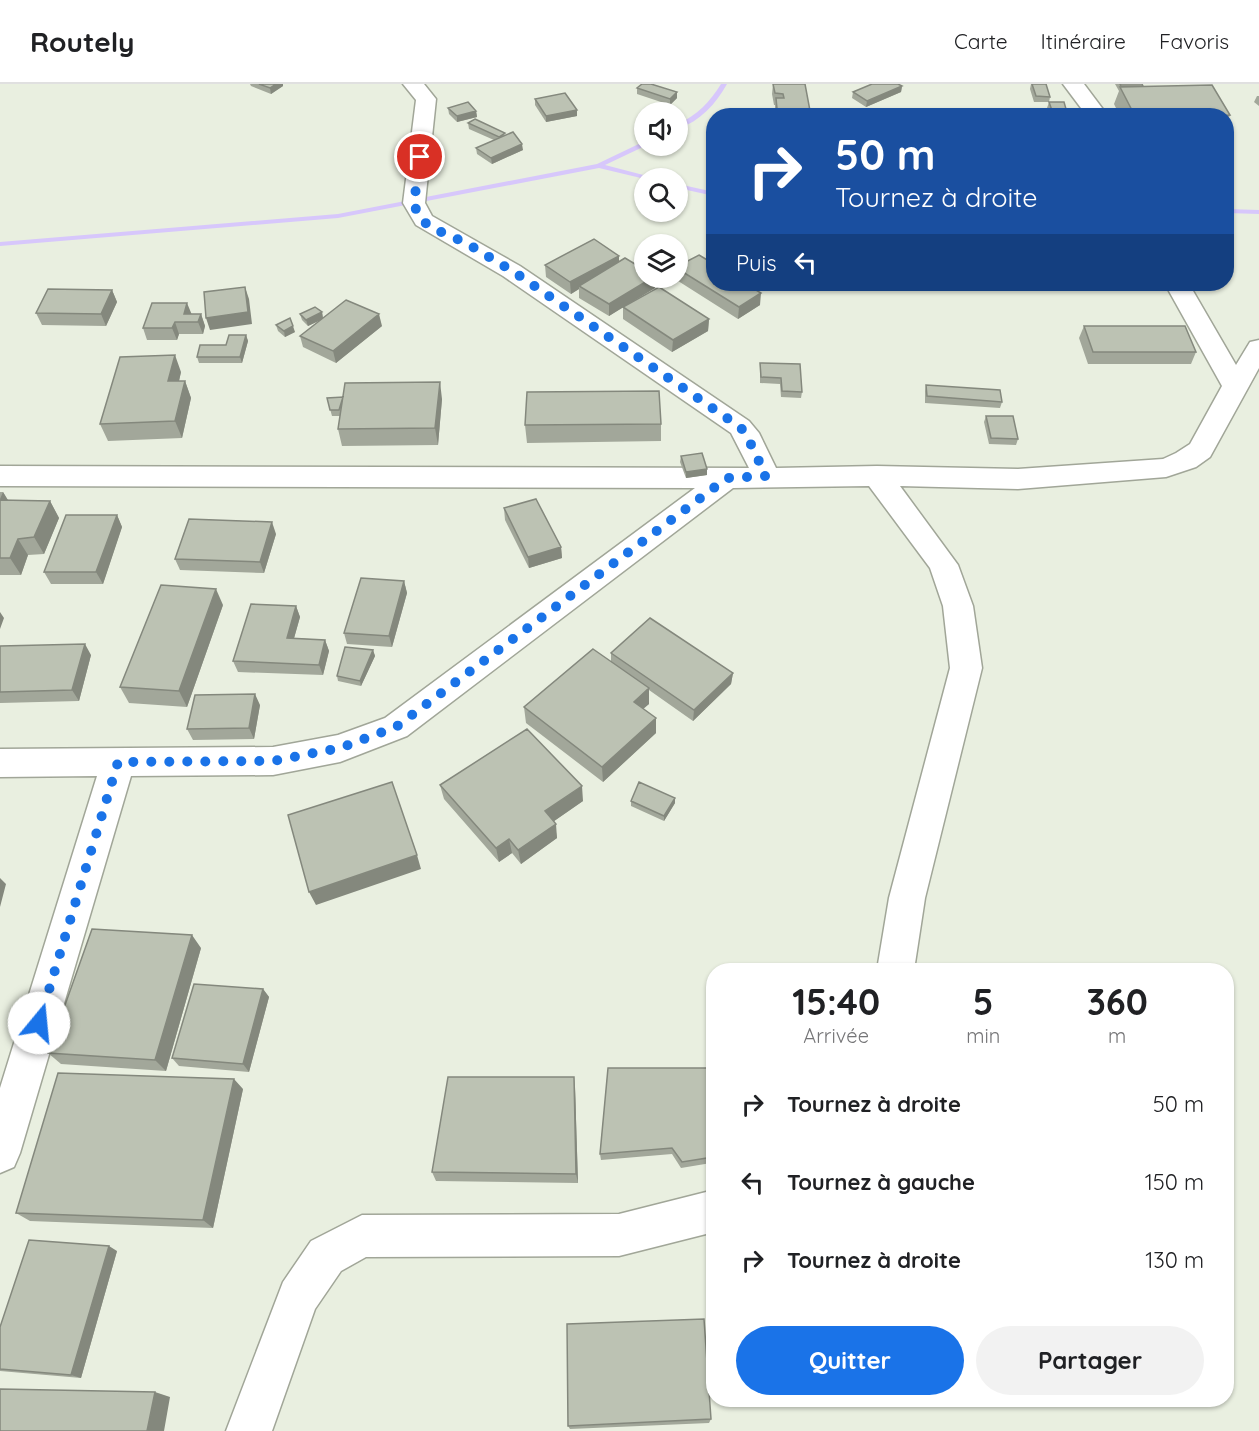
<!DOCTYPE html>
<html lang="fr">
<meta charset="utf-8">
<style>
:root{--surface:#fff;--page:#f2f2f2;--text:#202124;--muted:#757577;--line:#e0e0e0;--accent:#1a73e8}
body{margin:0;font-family:Quicksand,sans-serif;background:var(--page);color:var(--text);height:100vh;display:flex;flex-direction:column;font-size:22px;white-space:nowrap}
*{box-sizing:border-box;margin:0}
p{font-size:20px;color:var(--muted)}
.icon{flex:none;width:33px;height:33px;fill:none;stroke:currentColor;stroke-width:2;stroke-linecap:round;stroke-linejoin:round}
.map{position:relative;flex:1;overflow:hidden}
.drawer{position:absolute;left:706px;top:879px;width:528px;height:444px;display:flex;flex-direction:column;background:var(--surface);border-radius:24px;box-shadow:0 2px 4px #0004}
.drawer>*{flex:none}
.banner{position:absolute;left:706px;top:24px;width:528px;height:183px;border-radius:24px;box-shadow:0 2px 4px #0004;background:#1a4fa0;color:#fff;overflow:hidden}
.tools{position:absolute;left:634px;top:18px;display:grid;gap:12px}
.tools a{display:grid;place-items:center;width:54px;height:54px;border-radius:50%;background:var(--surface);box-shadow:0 2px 4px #0004;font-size:30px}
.pin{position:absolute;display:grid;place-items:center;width:51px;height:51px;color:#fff;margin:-26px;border:3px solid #fff;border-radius:50%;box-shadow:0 2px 6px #0007}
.me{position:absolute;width:66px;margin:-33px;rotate:17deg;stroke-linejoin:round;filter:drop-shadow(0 0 4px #0008)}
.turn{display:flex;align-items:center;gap:21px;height:126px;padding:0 30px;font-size:27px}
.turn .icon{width:78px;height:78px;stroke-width:2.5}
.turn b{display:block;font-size:42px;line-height:51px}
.then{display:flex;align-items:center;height:57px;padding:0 30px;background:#0003;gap:12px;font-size:22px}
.eta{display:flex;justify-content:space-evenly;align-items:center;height:102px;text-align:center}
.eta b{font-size:36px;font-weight:700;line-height:42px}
.cta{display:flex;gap:12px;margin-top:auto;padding:12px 30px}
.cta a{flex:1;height:69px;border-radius:36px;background:var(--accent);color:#fff;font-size:24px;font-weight:700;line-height:69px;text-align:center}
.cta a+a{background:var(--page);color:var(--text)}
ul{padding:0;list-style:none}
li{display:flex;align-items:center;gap:18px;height:78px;padding:0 30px}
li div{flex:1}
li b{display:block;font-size:22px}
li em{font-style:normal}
header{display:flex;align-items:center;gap:36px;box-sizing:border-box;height:84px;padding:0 30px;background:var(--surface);border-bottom:2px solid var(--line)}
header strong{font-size:28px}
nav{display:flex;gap:33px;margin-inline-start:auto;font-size:21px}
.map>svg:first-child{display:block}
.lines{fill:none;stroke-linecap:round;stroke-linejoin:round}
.stream{fill:#d7c7fb;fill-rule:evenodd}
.minor-casing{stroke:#a1a698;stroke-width:3}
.minor{fill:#fff;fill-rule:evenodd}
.wall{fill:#a2a79a}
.shaded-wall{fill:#84887d}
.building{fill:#bcc2b3;stroke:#84887d;stroke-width:1.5}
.route{stroke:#1a73e8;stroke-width:10;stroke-dasharray:0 18}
</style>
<header>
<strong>Routely</strong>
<nav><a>Carte</a><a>Itinéraire</a><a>Favoris</a></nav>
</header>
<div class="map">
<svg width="1259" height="1347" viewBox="0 0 1259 1347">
<rect width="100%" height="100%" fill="#e9efe0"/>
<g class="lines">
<path class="stream" d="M721 0H727C716 20 700 37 678 45V40C697 31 710 18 721 0Z
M645 57V62L605 81 651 93 652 94 645 95 599 84 338 134 0 162V158L338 130 597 80Z
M678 100 714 108V112L678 104Z
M1227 125 1259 126V130L1227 129Z"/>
<defs>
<path id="minor" d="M403 0H424L436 15 425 119 432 132 520 182 749 337 759 349 776 384 877 382 1018 385 1163 375 1176 369 1190 360 1222 302 1165 200H1189L1236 281 1250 258 1259 256V284L1210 373 1196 383 1166 393 1018 405 900 402 958 481 973 522 982 584 925 814 914 886H877L889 814 950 584 943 522 930 484 869 402 733 404 407 652 340 678 273 691 131 692 20 1069 14 1083 0 1089V1004L97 692 0 693V665L273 663 338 651 385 634 695 404 0 402V382L749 384 731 349 503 192 416 141 403 119 416 16Z
M1063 0H1084L1108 32H1087Z
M714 1106V1148L619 1172 366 1173 341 1187 315 1225 272 1347H226L283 1198 311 1157 362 1131 619 1130Z"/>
</defs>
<use href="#minor" class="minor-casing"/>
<use href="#minor" class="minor"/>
</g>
<path class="wall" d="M250 0H283V2L271 10 251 2Z
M773 0 811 32H775V21H774L772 10Z
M1031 0H1046L1050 13 1049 18H1034L1030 5Z
M1115 0H1142L1143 2 1230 31 1227 38V32H1120L1114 20 1119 7Z
M902 2 901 8 866 23 852 14 853 8Z
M637 4 677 14 670 21 637 10Z
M1257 12H1259V22L1254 18Z
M535 15 577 26V32L546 38 535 21Z
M1049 18 1068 32H1050L1047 24Z
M448 24 476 27 477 33 457 38 449 30Z
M468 39 506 51 523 66 492 80 477 70 476 64 494 56 469 45Z
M619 172V177L655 204 624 222 709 235 708 247 672 268 623 235V223L609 232 579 214V205L571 210 546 193 545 181Z
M678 182 760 221 738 235 675 195 676 194H678Z
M112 206 117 218 106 242 42 241 36 229Z
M322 228 323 234 382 242 336 279 303 263 300 252 320 236 308 242 302 236 300 230Z
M192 230H201L205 242 203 250H179L177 256H147L143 244Z
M276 241 295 248 285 253 278 247Z
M1084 242 1196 268 1191 280H1088L1079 254Z
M246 251 248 257 242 279H199L197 273 226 261Z
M760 279 802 308 801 314 781 313 780 300 760 299Z
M181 288 179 297H185L191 314 182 354 108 357 100 340Z
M926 301 1002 318 1000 324 925 319V307Z
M327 314 442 315 438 361 342 362 338 345 340 332H332Z
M986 332 1018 355 1016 361 989 360 984 338Z
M661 340V357L527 359 525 341Z
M681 372 707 385V391L686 394 680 378Z
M0 408H3L8 416 50 417 59 434 44 470 28 471 21 491H0Z
M504 424 561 463 562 474 529 484 505 436Z
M117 431 122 443 103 500H51L44 488Z
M276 450 264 489 180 486 175 475Z
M404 497 407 509 392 563 347 560 344 549Z
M223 521 187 623 129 619 120 603Z
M296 522 300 533 294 554 325 556 329 567 323 591 238 588 233 577Z
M0 562 91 571 79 617 0 619Z
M373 566 375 572 361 602 338 597 337 592Z
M611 569 733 589 731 600 693 637 649 606V620L643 624 656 649 603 698 526 639 524 623 611 577Z
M260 621 254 655 193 656 187 645Z
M440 701 583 717 554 737 557 754 521 780 512 769 499 778 444 715Z
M675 714V719L664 737 631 722V717Z
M201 864 166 987 61 980 48 969Z
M263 905 269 913 249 988 179 982 172 974Z
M608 984 713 1073 711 1079 681 1084 672 1070 601 1076 600 1070Z
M575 1003 578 1099 436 1097 432 1088Z
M243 1005 213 1144 30 1137 16 1129Z
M117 1167 81 1294 0 1287V1243Z
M711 1335 709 1339 570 1345 568 1342Z"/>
<path class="shaded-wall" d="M276 0H283V2L271 10 270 4Z
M902 2 901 8 866 23 867 17Z
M677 8V14L670 21V15Z
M577 26V32L546 38V32Z
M476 27 477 33 457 38V32Z
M522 60 523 66 492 80 491 74Z
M619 172V184L579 202V205L571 210 570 198Z
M652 194H655V204L609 232V220Z
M245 203 249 215 252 240 210 246 206 234Z
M112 206 117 218 106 242 101 230Z
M761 209 760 221 738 235 739 223Z
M187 219 192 231 184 230Z
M322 228 323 235 308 242 306 236Z
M201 230 205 242 203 250 198 238Z
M379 230 382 242 336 279 333 267Z
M709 235 708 247 672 268 673 256Z
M175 238 179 250 177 256 172 244Z
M293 242 295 248 285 253 284 247Z
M246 251 248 257 242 279 240 273Z
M175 271 181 288 175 314 168 297Z
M185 297 191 314 182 354 175 337Z
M440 298 442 315 438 361 435 344Z
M707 385V391L686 394V388Z
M3 408 13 425 10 433 0 415Z
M50 417 59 434 44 470 34 453Z
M117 431 122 443 103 500 96 488Z
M272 438 276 450 264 489 260 478Z
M18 455 28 471 21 491 10 474Z
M561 463 562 474 529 484 528 473Z
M404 497 407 509 392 563 389 552Z
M216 505 223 521 187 623 179 607Z
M296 522 300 533 291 565 287 554Z
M0 528 4 534 0 545Z
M325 556 329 567 323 591 319 581Z
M85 560 91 571 79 617 72 606Z
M373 566 375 572 361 602 360 597Z
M733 589 731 600 693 637 694 626Z
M649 604V620L634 633V618Z
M255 610 260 621 254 655 249 644Z
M656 634V649L603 698 602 683Z
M582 702 583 717 547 742 545 727Z
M675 714V719L664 737V732Z
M556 740 557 754 521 780 518 766Z
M509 755 512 769 499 778 496 764Z
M417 771 421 785 316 821 309 808Z
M0 794 6 800 0 823Z
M192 851 201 864 166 987 155 976Z
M263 905 269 913 249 988 243 980Z
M574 993 575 1003 578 1099 576 1090Z
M234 995 243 1005 213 1144 203 1136Z
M109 1162 117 1167 81 1294 71 1291Z
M155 1308 170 1313 164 1347H147Z"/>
<path class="building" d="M259 0H276L270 4Z
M642 0H651L677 8 670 15 637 4Z
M773 0H805L811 32H778V29H786V25H777L776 14H784L783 10 775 9Z
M872 0H898L902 2 867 17 853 8Z
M1032 0H1046L1050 13 1036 12Z
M1120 0H1142L1143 2H1121Z
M1212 1 1230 31 1135 32 1120 3Z
M565 9 577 26 546 32 535 15Z
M468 18 476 27 457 32 448 24Z
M1049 18H1064L1068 32H1054Z
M475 35 505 49 499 53 468 39Z
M513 48 522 60 491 74 476 64Z
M594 155 619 172 570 198 545 181Z
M699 171 714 180V200H746L761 209 739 223 678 185V182Z
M625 174 645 186V194H652L609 220 579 202Z
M245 203 248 228 206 234 204 208Z
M659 203 709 235 673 256 623 223Z
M48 205 112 206 101 230 36 229Z
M346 216 379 230 333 267 300 252Z
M152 219H187L184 230H201L198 238H175L172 244H143Z
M315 223 322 228 306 236 300 230Z
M290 234 293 242 284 247 276 241Z
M1084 242H1185L1196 268H1093Z
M229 251H246L240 273H197L200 261H226Z
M175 271 168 297H185L175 337 100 340 120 273Z
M760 279 800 280 802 308 782 307 781 294 761 293Z
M440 298 435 344 338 345 345 299Z
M926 301 1000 306 1002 318 927 312Z
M659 307 661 340 525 341 527 308Z
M343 313 339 326H330L327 314Z
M986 332H1013L1018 355 991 354Z
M702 369 707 385 686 388 681 372Z
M536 415 561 463 528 473 504 424Z
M0 416 50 417 34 453 18 455 10 474H0Z
M66 431H117L96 488H44Z
M189 435 272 438 260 478 175 475Z
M361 494 404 497 389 552 344 549Z
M161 501 216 505 179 607 120 603Z
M251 520 296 522 287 554 325 556 319 581 233 577Z
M650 534 733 589 694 626 611 569Z
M85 560 72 606 0 608V562Z
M345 563 373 566 360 597 337 592Z
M593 565 649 604 634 618 656 634 602 683 524 623Z
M255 610 249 644 187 645 195 611Z
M527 645 582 702 545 727 556 740 518 766 509 755 496 764 440 701Z
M392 698 417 771 309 808 288 731Z
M639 698 675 714 664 732 631 717Z
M92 845 192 851 155 976 48 969Z
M194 900 263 905 243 980 172 974Z
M608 984H709L713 1073 682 1078 672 1064 600 1070Z
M58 989 234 995 203 1136 16 1129Z
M448 993H574L576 1090 432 1088Z
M29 1156 109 1162 71 1291 0 1285V1243Z
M704 1235 711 1335 568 1342 567 1240Z
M0 1305 155 1308 147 1347H0Z"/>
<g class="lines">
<path class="route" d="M39 939 118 678 273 677 340 664 396 643 727 394 766 392 746 350 740 343 514 188 466 159 430 143 418 132 414 119 420 73"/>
</g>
</svg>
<div class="tools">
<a><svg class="icon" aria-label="sound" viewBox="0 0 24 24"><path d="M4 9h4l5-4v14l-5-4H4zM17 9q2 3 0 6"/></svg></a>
<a><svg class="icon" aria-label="search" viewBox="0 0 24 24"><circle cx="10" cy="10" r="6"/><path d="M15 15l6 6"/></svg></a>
<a><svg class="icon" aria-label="layers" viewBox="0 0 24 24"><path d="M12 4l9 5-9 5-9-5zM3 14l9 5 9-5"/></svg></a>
</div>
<div class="pin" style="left:420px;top:73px;background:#d93025"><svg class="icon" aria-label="arrive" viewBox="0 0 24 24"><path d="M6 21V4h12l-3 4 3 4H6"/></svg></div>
<svg class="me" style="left:39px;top:939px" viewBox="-20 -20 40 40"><circle r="19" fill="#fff"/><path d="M0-13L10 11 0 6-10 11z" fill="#1a73e8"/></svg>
<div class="banner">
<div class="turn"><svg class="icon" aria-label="right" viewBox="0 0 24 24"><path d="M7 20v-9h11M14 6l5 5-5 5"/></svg><div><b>50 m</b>Tournez à droite</div></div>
<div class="then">Puis<svg class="icon" aria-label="left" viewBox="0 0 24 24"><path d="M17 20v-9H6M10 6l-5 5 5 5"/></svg></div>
</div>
<section class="drawer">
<div class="eta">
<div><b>15:40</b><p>Arrivée</p></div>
<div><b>5</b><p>min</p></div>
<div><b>360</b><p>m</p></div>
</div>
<ul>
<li><svg class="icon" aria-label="right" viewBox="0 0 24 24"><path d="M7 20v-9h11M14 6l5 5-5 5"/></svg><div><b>Tournez à droite</b></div><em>50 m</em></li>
<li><svg class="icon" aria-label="left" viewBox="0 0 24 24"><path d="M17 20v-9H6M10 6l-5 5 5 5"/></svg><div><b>Tournez à gauche</b></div><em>150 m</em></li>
<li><svg class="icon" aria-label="right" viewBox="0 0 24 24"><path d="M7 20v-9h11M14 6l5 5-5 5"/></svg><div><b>Tournez à droite</b></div><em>130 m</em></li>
</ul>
<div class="cta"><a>Quitter</a><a>Partager</a></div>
</section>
</div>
